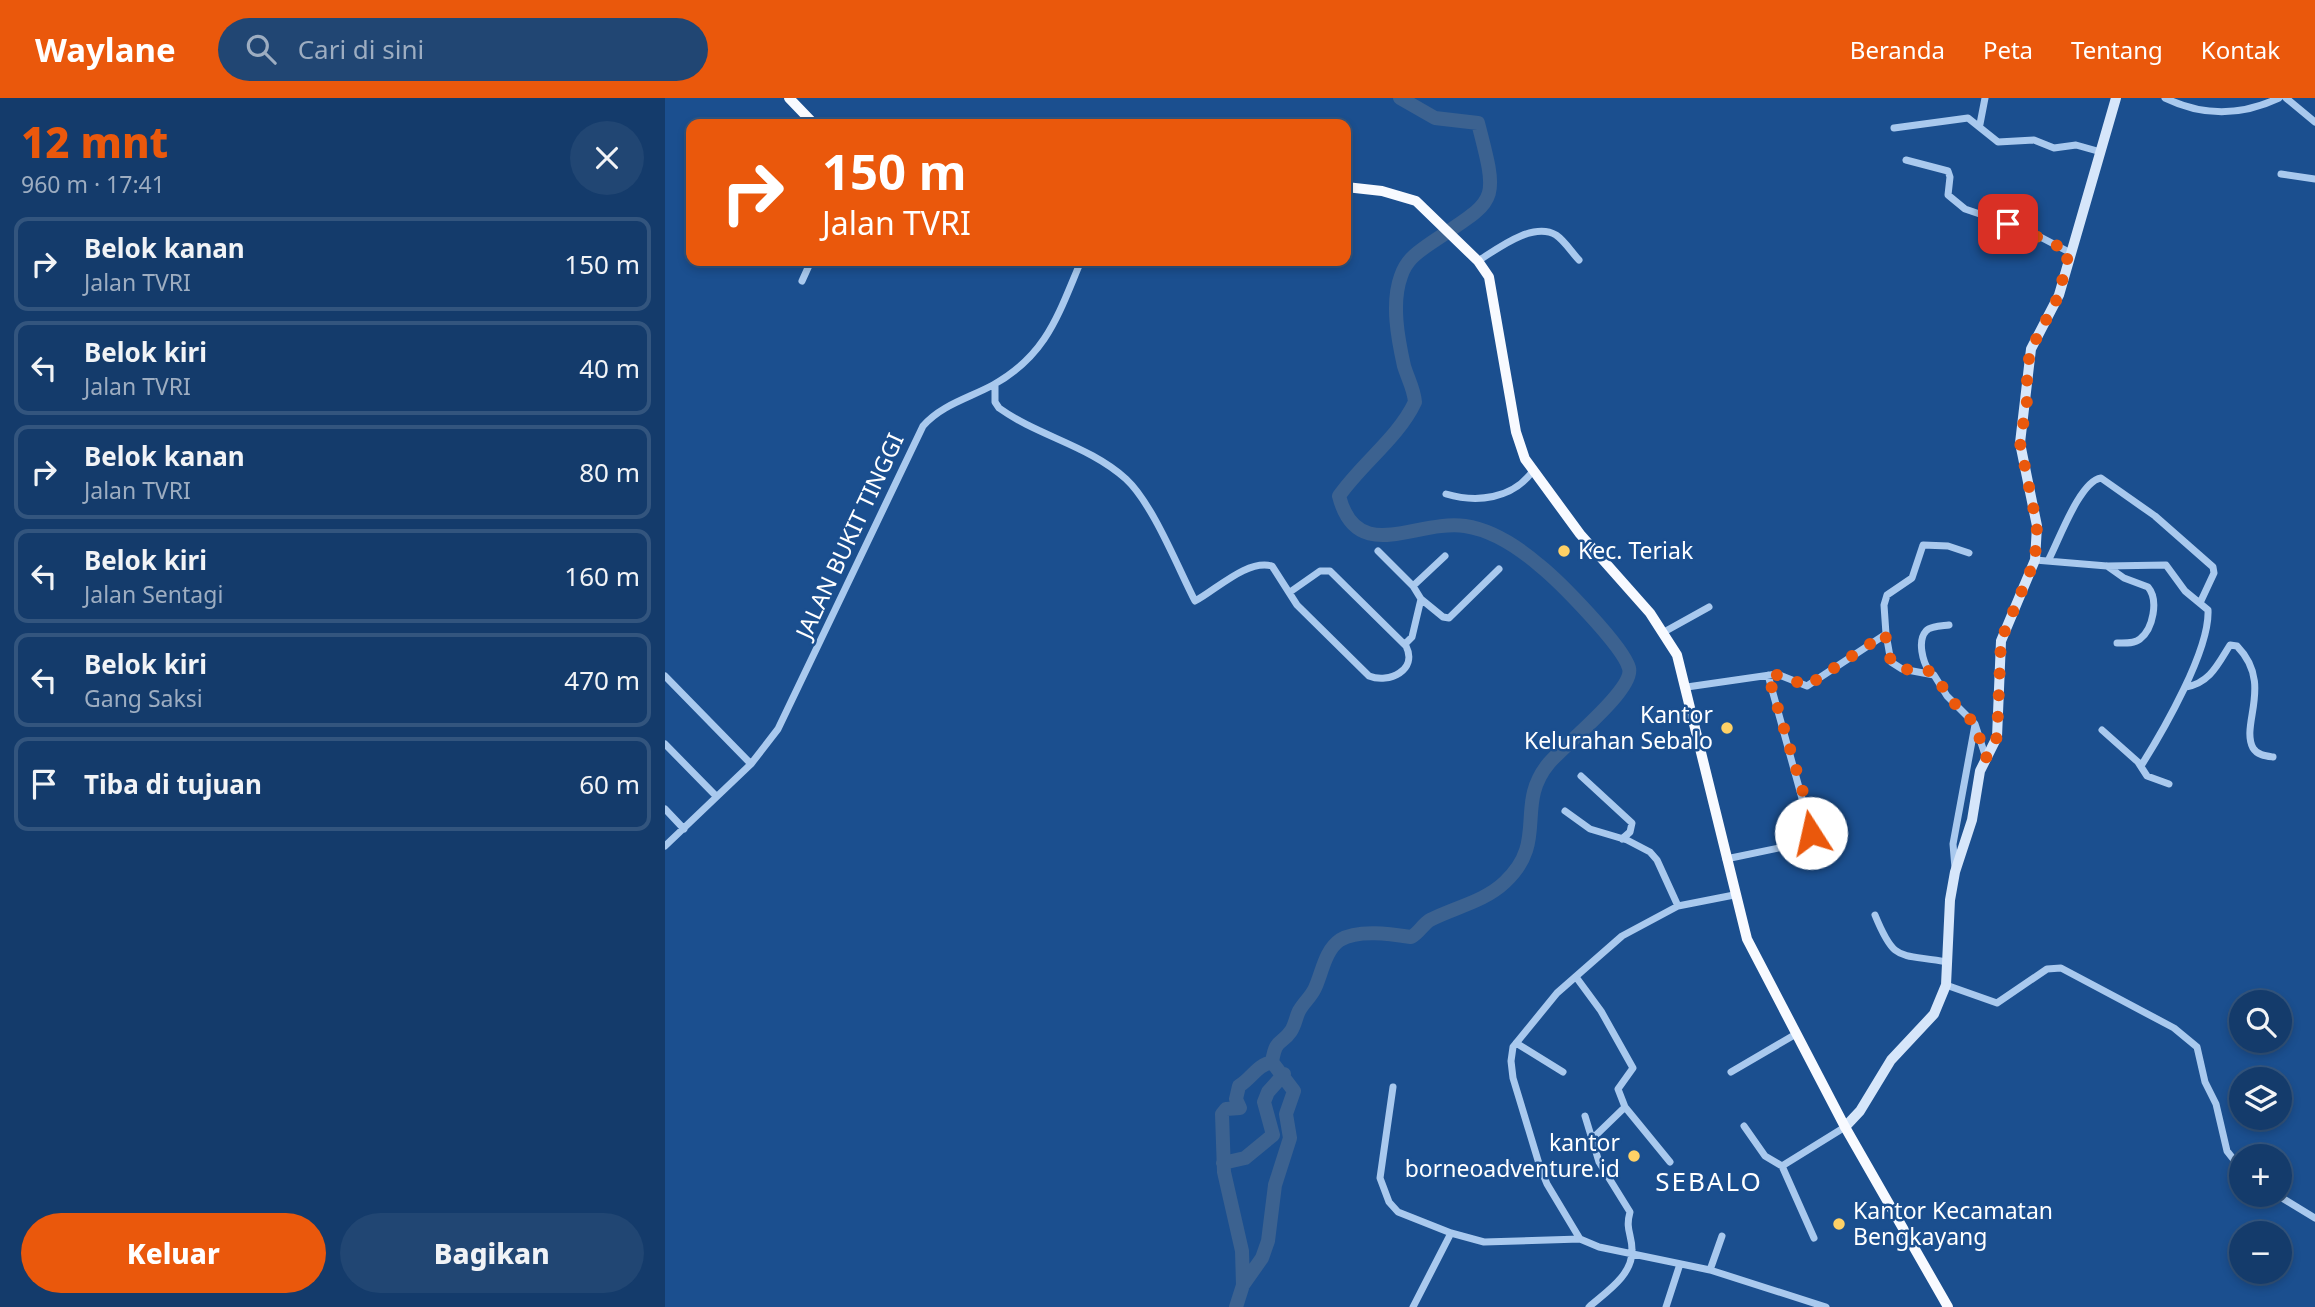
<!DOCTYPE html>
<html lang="id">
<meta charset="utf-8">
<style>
:root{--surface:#143b6b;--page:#214673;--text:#f1f3f6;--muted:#9dadc1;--line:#33557e;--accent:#ea580c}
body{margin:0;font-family:"Noto Sans",sans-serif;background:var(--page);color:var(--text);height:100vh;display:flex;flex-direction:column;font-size:26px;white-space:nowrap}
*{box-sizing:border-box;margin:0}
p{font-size:23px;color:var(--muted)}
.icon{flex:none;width:38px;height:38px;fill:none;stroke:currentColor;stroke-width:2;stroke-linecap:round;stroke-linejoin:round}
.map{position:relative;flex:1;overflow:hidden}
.panel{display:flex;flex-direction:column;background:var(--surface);width:665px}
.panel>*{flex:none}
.hud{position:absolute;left:21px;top:21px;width:665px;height:147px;border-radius:14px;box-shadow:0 4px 10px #0003,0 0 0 2px var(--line);background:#ea580c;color:#fff;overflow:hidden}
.tools{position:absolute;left:1564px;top:892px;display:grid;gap:14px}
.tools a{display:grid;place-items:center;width:63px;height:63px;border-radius:50%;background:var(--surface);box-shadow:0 4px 10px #0003,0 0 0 2px var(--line);font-size:35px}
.pin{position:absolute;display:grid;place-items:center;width:60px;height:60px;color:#fff;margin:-30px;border-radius:14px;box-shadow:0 4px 10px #0006}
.me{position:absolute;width:77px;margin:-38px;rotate:350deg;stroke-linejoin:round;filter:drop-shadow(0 0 5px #0008)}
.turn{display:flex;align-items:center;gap:24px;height:147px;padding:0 21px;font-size:32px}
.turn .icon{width:91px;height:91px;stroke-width:2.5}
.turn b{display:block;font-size:49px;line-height:60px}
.round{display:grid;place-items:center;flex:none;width:74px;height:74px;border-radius:37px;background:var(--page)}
.head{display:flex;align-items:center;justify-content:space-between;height:119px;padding:0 21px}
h1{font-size:42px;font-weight:800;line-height:52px;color:var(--accent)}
.cta{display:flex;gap:14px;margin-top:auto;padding:14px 21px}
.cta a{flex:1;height:80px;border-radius:42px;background:var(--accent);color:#fff;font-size:28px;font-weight:800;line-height:80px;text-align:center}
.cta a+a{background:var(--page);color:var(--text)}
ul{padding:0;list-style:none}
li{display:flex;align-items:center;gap:21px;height:94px;margin:0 14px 10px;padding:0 7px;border:4px solid var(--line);border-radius:14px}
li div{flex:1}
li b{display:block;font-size:26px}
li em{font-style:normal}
header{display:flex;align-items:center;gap:42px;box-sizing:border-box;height:98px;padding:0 35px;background:var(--accent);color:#fff}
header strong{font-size:33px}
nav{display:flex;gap:38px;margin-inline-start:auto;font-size:24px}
.search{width:490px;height:63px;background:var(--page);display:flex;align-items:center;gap:18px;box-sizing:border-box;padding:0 24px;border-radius:38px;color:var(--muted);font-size:26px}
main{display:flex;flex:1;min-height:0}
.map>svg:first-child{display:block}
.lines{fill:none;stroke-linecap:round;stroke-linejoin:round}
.river{stroke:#3c6290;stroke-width:14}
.minor{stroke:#a9c9ee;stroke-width:7}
.secondary{stroke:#d6e6fa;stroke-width:10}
.trunk{stroke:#f8faff;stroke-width:10}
.route{stroke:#ea580c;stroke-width:12;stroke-dasharray:0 21.6}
.poi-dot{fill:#ffd166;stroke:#1b4f8f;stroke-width:2.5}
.labels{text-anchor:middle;stroke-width:5;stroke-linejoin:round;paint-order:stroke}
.street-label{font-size:23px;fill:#fff;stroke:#1b4f8f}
.poi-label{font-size:23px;fill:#fff;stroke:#1b4f8f;text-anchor:start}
.quarter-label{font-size:26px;letter-spacing:2px;fill:#fff;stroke:#1b4f8f}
</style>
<header>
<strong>Waylane</strong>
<div class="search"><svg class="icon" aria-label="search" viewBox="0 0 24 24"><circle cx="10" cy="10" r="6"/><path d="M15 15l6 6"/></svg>Cari di sini</div>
<nav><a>Beranda</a><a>Peta</a><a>Tentang</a><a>Kontak</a></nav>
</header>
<main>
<section class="panel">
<div class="head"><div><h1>12 mnt</h1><p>960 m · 17:41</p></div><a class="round"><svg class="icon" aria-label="close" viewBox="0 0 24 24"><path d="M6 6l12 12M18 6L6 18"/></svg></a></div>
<ul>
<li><svg class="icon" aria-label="right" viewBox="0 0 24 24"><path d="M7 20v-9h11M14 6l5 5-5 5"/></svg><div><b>Belok kanan</b><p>Jalan TVRI</p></div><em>150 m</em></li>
<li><svg class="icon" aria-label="left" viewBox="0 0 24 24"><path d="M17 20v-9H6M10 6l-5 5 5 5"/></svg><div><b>Belok kiri</b><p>Jalan TVRI</p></div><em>40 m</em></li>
<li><svg class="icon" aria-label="right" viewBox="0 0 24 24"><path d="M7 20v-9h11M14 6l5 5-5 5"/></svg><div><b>Belok kanan</b><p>Jalan TVRI</p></div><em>80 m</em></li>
<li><svg class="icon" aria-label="left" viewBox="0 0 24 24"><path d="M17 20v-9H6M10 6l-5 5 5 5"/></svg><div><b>Belok kiri</b><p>Jalan Sentagi</p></div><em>160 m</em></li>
<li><svg class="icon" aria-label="left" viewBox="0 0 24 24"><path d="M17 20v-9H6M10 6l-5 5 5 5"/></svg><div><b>Belok kiri</b><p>Gang Saksi</p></div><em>470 m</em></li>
<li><svg class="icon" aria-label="arrive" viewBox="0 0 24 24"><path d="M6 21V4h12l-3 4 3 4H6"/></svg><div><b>Tiba di tujuan</b></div><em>60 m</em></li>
</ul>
<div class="cta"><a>Keluar</a><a>Bagikan</a></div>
</section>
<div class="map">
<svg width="1650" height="1209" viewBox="0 0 1650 1209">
<rect width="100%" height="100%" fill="#1b4f8f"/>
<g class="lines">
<path class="river" d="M558 1065 580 1060 608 1037 599 1004 603 994 619 976
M578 1187 577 1153 559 1074 557 1016 561 1011 575 1010 571 1001 574 988C587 980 592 967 607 964
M571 1209 578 1187 597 1160 603 1143 610 1087 625 1040 621 1016 629 993 607 964C611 939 616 948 626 933 630 927 631 919 634 913 639 904 646 899 650 890 657 875 660 852 675 842 693 831 726 836 746 839 754 835 757 827 765 822 790 809 819 804 840 784 884 743 849 707 884 665 900 646 970 591 964 570 958 548 894 483 874 467 853 449 827 432 800 428 751 421 692 468 674 398 697 365 733 340 750 304 749 291 743 281 739 268 733 241 726 205 736 178 741 163 750 156 763 147 832 100 835 109 813 25L770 20 735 0"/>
<path class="minor" d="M1500 0C1539 19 1576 18 1614 0
M1621 0 1650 24
M1315 26 1320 0
M1229 30 1303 20 1333 44 1369 42 1389 50 1411 47 1436 54
M1241 62 1283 73 1285 79 1283 97 1300 111 1362 132 1404 154
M1616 76 1650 81
M813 163C832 151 868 123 891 137 900 143 907 155 914 162
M137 183 146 163
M330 286V304L334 310C373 338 425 348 461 381 488 406 513 470 530 503 551 492 582 461 607 468L632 507 704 578C724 586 753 572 741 548L665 473H655L625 494
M781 396C812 405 847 401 867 374
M713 453 748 488 756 501 747 539 740 546
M1384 461C1394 442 1415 383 1436 380L1490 418 1548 469 1549 475 1535 505
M1370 462 1442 468 1501 467 1520 493 1543 512C1545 552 1498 633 1476 668
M1442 468 1459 480 1483 489C1494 502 1488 531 1475 541 1469 546 1459 545 1452 545
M748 488 780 458
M756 501 778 519 784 520 834 471
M999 534 1044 509
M1221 536 1219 507 1222 497 1247 480 1258 447 1283 448 1304 455
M1264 573C1258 564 1252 543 1261 533 1265 528 1278 528 1284 527
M0 578 86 666
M1022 589 1112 576 1142 588 1221 536 1226 564 1237 571 1269 577 1282 598 1310 626 1321 660
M1521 589C1545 585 1553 566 1565 547L1572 548C1609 586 1575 626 1588 650 1592 657 1601 658 1608 659
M1437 632 1473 664 1482 678 1504 686
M0 646 51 698
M916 678 967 725 965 734 957 741
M0 711 19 731
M900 713 925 731 962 742 985 754 992 762 1013 808
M0 748 86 666 113 631 258 328C276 307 304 300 328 287 382 257 393 217 416 163
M1061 761 1133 746 1141 743 1146 733 1103 577
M1290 770 1288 746 1310 627
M1210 817C1230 866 1234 855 1282 864
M911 879 936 913 968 970 953 991 960 1009 927 1041
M1281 887 1332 905 1382 871 1396 870 1509 930 1532 949 1540 984 1551 1006 1562 1053 1577 1072
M851 945 898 974
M1066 974 1131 936
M728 989 715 1080 724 1104 733 1114 786 1135 819 1144 915 1141 934 1149 1045 1172 1161 1209
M960 1009 1005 1064
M920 1018 934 1064 965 1114C960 1132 967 1136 967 1152 968 1177 941 1194 924 1209
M1079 1028 1100 1058 1117 1068
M1612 1097 1650 1120
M1149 1140 1117 1068 1180 1029
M915 1141 882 1086 875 1069 848 980 846 963 848 949 892 895 957 838 1013 808 1069 797
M1045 1172 1057 1138
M748 1209 786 1135
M1001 1209 1015 1166"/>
<path class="secondary" d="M1180 1029 1195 1013 1226 962 1269 916 1281 887 1285 802 1290 774 1307 722 1315 673 1332 639 1336 543 1370 462 1372 428 1355 345 1366 251 1394 197 1451 0"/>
<path class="trunk" d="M124 0 149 26
M681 89 717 93 751 103 813 163 824 179 851 334 860 361 915 436 985 515 1012 557 1082 841 1180 1029 1283 1209"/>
</g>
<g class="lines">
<path class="route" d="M1146 735 1140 701 1103 577H1115L1142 588 1220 536 1226 564 1237 571 1264 573 1273 580 1282 598 1310 626 1321 660 1332 639 1336 542 1370 462 1372 428 1355 345 1362 303V271L1366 251 1394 197 1404 153 1343 126"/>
</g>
<g class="poi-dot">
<circle cx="899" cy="453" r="7"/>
<circle cx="1062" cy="630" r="7"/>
<circle cx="969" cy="1058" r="7"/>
<circle cx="1174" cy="1126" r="7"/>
</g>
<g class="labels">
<g class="street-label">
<text transform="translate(185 438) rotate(-65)" y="8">JALAN BUKIT TINGGI</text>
</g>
<g class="poi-label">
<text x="913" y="461">Kec. Teriak</text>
<text x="1048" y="625" text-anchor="end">Kantor<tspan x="1048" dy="26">Kelurahan Sebalo</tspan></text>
<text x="955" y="1053" text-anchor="end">kantor<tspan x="955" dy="26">borneoadventure.id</tspan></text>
<text x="1188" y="1121">Kantor Kecamatan<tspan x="1188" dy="26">Bengkayang</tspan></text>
</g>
<g class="quarter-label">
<text x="1044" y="1093">SEBALO</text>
</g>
</g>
</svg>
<div class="tools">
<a><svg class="icon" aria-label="search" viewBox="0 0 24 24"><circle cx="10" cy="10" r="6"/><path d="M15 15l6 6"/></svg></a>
<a><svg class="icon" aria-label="layers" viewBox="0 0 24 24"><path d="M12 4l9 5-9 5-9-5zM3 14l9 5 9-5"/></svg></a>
<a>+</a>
<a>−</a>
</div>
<div class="pin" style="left:1343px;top:126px;background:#d93025"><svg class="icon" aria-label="arrive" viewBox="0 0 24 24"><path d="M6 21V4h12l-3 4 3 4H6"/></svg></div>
<svg class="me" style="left:1146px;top:735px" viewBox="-20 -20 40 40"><circle r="19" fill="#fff"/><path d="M0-13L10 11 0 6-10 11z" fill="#ea580c"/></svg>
<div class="hud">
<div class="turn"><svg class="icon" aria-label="right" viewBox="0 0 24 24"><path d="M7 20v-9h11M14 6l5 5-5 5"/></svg><div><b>150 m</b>Jalan TVRI</div></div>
</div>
</div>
</main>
